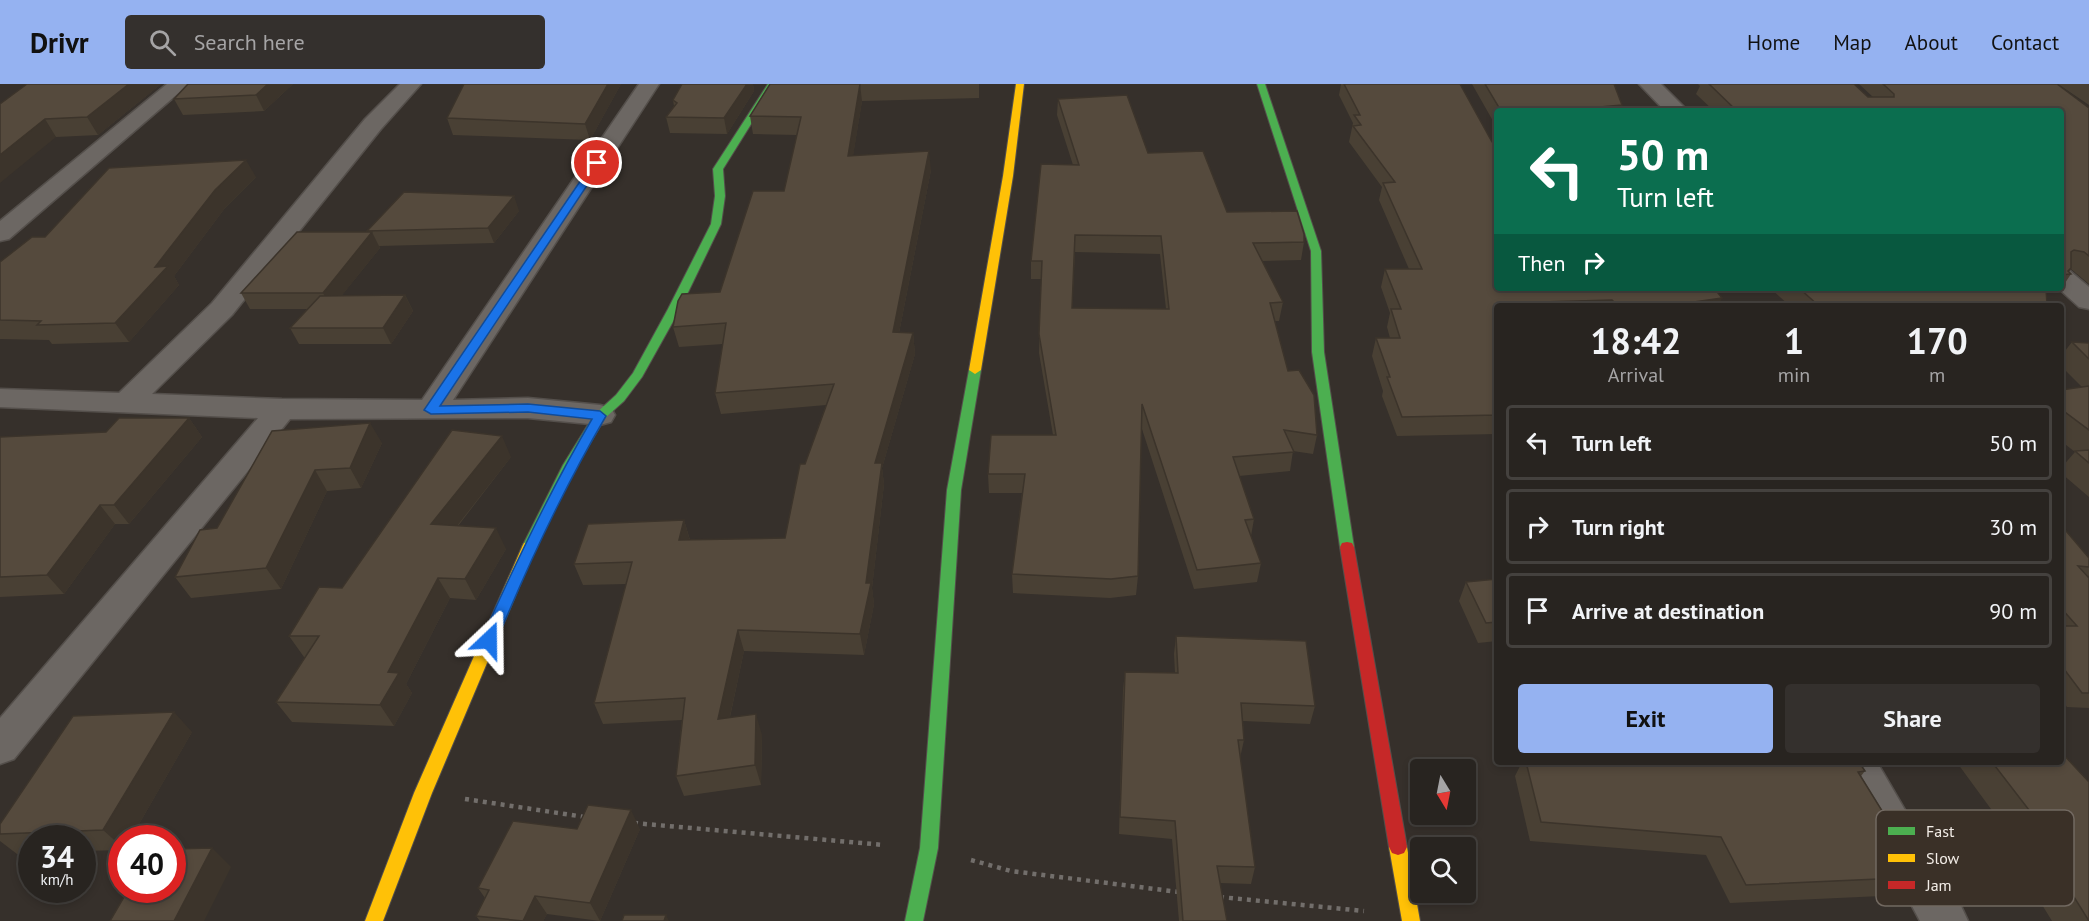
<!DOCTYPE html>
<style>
:root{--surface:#282420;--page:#34302d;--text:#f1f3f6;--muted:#a5a4a5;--line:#44413e;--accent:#95b2f1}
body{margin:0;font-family:"PT Sans",sans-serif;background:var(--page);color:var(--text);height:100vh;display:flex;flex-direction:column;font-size:22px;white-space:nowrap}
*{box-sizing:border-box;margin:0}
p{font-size:20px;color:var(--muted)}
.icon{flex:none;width:33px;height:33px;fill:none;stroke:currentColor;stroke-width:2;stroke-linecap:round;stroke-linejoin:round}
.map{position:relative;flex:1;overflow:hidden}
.panel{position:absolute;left:1494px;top:219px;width:570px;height:462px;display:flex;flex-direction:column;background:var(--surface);border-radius:6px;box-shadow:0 3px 9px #0003,0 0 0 2px var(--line)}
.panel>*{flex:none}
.guide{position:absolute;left:1494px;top:24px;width:570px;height:183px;border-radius:6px;box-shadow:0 3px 9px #0003,0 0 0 2px var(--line);background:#0b6e4f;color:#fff;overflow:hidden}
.needle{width:39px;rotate:170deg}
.controls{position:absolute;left:1410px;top:675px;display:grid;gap:12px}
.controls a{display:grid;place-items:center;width:66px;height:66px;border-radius:6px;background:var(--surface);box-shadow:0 3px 9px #0003,0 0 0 2px var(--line);font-size:30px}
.speed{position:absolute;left:18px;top:741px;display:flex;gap:12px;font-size:30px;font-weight:700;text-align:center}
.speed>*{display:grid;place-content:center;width:78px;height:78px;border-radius:50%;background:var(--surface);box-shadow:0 3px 9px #0003,0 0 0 2px var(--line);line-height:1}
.speed small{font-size:15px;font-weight:400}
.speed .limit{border:9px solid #d22;background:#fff;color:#111}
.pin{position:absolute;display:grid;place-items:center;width:51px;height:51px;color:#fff;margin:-26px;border:3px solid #fff;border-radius:50%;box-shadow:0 2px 6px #0007}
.me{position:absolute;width:66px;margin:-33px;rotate:23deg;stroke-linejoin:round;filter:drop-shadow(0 0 4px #0008)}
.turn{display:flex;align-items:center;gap:21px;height:126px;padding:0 24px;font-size:27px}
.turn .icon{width:78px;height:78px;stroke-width:2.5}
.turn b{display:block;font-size:42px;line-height:51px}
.then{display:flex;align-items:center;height:57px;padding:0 24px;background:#0003;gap:12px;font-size:22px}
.eta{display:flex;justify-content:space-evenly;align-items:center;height:102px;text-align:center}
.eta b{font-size:36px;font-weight:800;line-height:42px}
.button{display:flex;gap:12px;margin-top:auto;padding:12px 24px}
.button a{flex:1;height:69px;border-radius:6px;background:var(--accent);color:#111;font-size:24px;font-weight:800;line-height:69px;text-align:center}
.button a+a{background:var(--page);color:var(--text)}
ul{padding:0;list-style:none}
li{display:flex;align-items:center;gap:18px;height:75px;margin:0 12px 9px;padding:0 12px;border:3px solid var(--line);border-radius:6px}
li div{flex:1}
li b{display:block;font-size:22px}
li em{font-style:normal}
header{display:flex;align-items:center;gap:36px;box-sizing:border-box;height:84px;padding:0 30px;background:var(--accent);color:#111}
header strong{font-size:28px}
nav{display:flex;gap:33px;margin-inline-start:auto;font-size:21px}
.search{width:420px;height:54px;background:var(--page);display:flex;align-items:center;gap:15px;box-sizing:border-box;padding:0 21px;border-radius:6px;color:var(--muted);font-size:22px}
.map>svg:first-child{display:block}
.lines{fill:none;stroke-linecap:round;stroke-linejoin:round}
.street-casing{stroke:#544f4b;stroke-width:3}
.fast-casing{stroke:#544f4b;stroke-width:2}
.slow-casing{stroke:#544f4b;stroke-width:2}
.jam-casing{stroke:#544f4b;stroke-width:2}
.path{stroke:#726e6b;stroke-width:4.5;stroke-dasharray:4 5;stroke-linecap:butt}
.street{fill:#6c6763;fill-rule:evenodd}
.fast{fill:#4caf50;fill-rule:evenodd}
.slow{fill:#ffc107;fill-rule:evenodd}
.jam{fill:#c62828;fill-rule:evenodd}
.wall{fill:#494034;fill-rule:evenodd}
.shaded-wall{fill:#3c342b}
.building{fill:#554a3d;stroke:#3c342b;stroke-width:1.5;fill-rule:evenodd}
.route{fill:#1a73e8;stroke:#114b97;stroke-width:1.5}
.key{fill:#3a3027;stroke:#726961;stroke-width:1.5}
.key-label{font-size:16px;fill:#f3ede7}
</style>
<header>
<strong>Drivr</strong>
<div class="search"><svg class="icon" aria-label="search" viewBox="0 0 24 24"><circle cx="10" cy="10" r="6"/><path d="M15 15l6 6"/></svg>Search here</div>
<nav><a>Home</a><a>Map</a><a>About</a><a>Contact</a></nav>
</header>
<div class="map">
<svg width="2089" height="837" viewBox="0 0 2089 837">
<rect width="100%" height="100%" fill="#36302b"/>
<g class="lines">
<defs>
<path id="street" d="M167 0H189L9 155 0 157V137Z
M400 0H421L381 45 232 231 152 310 282 315 422 316 639 0H659L453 316 528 314 600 321 611 324 615 331 611 338 600 341 528 334 290 335 14 675 0 680V634L258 334 0 323V305L119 309 212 219 365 35Z
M1639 0H1661L1688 27H1665Z
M2061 185 2070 187 2089 203V225L2079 223 2058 204H2061Z
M1835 678H1877L1961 822 1968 837H1920Z"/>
<path id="fast" d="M768 0H776L723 85 725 112 721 140 680 225 642 293 624 317 605 334 577 381 534 467H524L522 463 563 381 594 331 616 311 633 289 668 225 711 140 715 112 713 85Z
M1257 0H1265L1321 167 1324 268 1354 463 1352 467H1342L1340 463 1312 268 1311 167Z
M975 282 981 286 961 406 938 764 923 837H905L920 764 947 406 969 286Z"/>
<path id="slow" d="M1016 0H1024L1013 92 981 286 975 290 969 286 1003 92Z
M529 458 534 459 536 463 432 709 383 837H365L414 709 522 463 524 459Z
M1398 755 1404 757 1407 763 1420 837H1402L1389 763 1392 757Z"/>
<path id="jam" d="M1347 458 1352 459 1354 463 1407 763 1404 769 1398 771 1392 769 1389 763 1340 463 1342 459Z"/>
</defs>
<use href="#street" class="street-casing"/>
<use href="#fast" class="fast-casing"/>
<use href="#slow" class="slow-casing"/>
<use href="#jam" class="jam-casing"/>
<path class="path" d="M465 715 585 733
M634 739 884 761
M971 776 1011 787 1179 808
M1220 813 1364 827"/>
<use href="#street" class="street"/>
<use href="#fast" class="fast"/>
<use href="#slow" class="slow"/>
<use href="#jam" class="jam"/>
</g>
<path class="wall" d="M161 0 98 51 56 53 0 20Z
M293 0 264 27 183 31 174 15Z
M621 0 590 56 453 51 447 34Z
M682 0H753L754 7 727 50 670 49 666 33 674 22 673 16Z
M770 0H979V14L862 17 853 71 931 86 899 249H913L915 270 882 384 884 400 872 504 874 520 864 571 744 567 730 633 762 651 761 701 684 712 676 692 682 636 603 640 594 619 626 500 583 501 574 480 684 436 690 456 785 454 805 380 826 321 721 330 715 309 723 260 679 263 673 243 720 208 784 107 797 51 753 50 750 32Z
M1341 0H1460L1497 204 1573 206H1585L1584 204H1714L1718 222H1497V350L1397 352 1382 312 1383 307 1372 272 1376 254H1390L1387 243 1390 229 1381 203 1385 185H1409L1379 116 1382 103 1349 58 1353 39 1339 11Z
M1472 0H1614L1622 21 1620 27H1497V44Z
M1698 0H1854L1868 13H1873L1859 0H2057L2089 24V200L2071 185 2069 188 2071 190 2059 208 2046 209 2047 221 2046 222H1790L1770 204H1845L1847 207 1866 206 1868 204H2061V27H1714L1696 10 1700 2Z
M2058 0H2089V21Z
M1058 15 1148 69 1227 128 1304 158 1301 176 1262 177 1283 218 1279 237H1275L1288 287 1317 351 1313 370 1293 367 1290 387 1239 392 1254 435 1251 452 1261 479 1257 498 1194 505 1141 342 1138 492 1136 511 1110 514 1013 509 1012 490 1022 409H989L988 390 1053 351 1039 269 1041 195H1031V177L1073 81 1057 31ZM1075 168 1160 170 1166 225 1072 224Z
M256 93 225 124 174 192 179 201 129 258 52 260 49 256 0 255V178L45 153Z
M519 127 494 159 379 162 380 164 342 211H405L413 227 391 260H299L290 244 307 225H250L241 209 368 148 367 147Z
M2072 258 2089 259V413L2061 389V384L2075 368 2061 357V306L2082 303 2061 282V272Z
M189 334 202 353 129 440H115L64 510 0 513V353L106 348Z
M272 347 382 359 361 404 327 407 281 505 191 514 175 493 217 444Z
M511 373 458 442 506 465 476 516 450 514 406 600 412 609 394 642 292 638 276 618 306 573H304L289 552 342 504Z
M2061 441 2089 474V491L2088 493 2089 494V624L2067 623 2061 616Z
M1497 495V557L1478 559 1459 517 1466 498Z
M1176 552 1315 622 1310 640 1243 637 1244 656 1240 674 1255 783 1251 800 1220 799 1227 837H1179L1172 755 1119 750 1123 606 1125 588 1175 589 1174 570Z
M192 648 131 754H122V766L82 767V754H32V770H17L0 757V740Z
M1522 678H1600L1628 680 1627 678H1859L1865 687 1861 692 1923 793 1903 811 1730 819 1706 771 1530 757 1515 692Z
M1943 678H2061L2089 837H2052L2025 793 2035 785 1958 680 1946 682Z
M577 745H640L600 837 547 830 543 837H480L476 832 485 814 478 804Z"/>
<path class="shaded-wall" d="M129 0H161L98 51 87 33Z
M268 0H293L264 27 256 11Z
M608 0H621L590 56 585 40Z
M746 0H753L754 7 727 50 724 34Z
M860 0 862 17 850 91 848 72Z
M45 35 56 53 0 99V71Z
M929 67 931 86 895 269 893 248Z
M246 76 256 93 225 124 174 192 179 201 129 258 115 239 155 183 215 106Z
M514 112 519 127 494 159 488 144Z
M372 148 380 164 331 225 323 209Z
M405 211 413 227 391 260 383 244Z
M1722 214 1718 222H1666Z
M913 249 915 270 882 384 884 400 872 504 874 520 864 571 860 550 866 499 875 379Z
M189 334 202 353 129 440 114 421Z
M370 339 382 359 361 404 350 384Z
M502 352 511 373 442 461 431 440Z
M315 386 327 407 281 505 266 484Z
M100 421 115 440 64 510 47 491Z
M684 436 690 457 679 456Z
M496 444 506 465 476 516 465 495Z
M438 494 450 514 406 600 412 609 394 642 380 621 388 588Z
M738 546 744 567 725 655 718 635Z
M174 628 192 648 131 754H122V763L103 746Z
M756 630 762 651 761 701 755 681Z
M631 726 640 745 600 837 590 819Z
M212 764 231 783 204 837H174Z
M535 812 547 830 543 837H523Z
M666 831 669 837H664Z"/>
<path class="building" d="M27 0H129L87 33 45 35 0 71V20Z
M188 0H268L256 11 174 15Z
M464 0H608L585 40 447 34Z
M682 0H747L724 34 666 33 677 19 673 16Z
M770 0H860L848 72 929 67 893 248 913 249 875 379H882L866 499H871L860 550 738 546 718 635 756 630 755 681 676 692 685 614 594 619 632 478 574 480 588 440 684 436 679 456 785 454 800 380H805L834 300 715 309 726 239 673 243 678 217 682 210 720 208 753 107H784L801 33 750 32Z
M1344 0H1460L1492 58 1497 60V204H1572L1573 206H1601L1603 204H1714L1722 214 1666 222H1618L1612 216 1509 219 1512 222H1497V331L1402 333 1387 293H1390L1376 254H1400L1391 225H1401L1385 185H1422L1383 99 1395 98 1353 42 1361 41 1354 31H1360Z
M1485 0H1614L1622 21 1599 23 1603 27H1501Z
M1709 0H1854L1868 13H1894V10L1883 0H2057L2089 24V172L2084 168 2074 166 2071 168V184L2068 187 2071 190 2061 191V27H1737Z
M1127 11 1148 69 1203 67 1227 128 1297 127 1304 150V158L1253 159 1283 218 1270 219 1288 287 1299 286 1314 311 1317 351 1284 346 1294 368 1233 373 1254 435 1245 436 1261 479 1197 486 1142 320 1138 492 1111 495 1012 490 1025 390H988L991 351H1056L1039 250 1042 177H1031L1041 80 1079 81 1058 15ZM1075 151 1161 152 1169 225 1072 224Z
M246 76 215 106 155 183 168 182 115 239 37 241 41 237 0 236V178L32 153H45L109 84Z
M404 108 514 112 488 144 367 147Z
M297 148H372L323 209H241Z
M1799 204H1845L1847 207 1878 206 1877 204H2046L2047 221 2034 222H1819Z
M405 211 383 244H290L320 212Z
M2072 258 2089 259V275Z
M2089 302V346L2061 325V306Z
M119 334H189L114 421H100L47 491 0 493V353L106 348Z
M370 339 350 384 315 386 266 484 175 493 200 446 217 444 272 347Z
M452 346 502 352 431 440 496 444 465 495 438 494 388 588 399 589 380 621 276 618 319 552H289L319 503 342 504Z
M2089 366V379L2075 367Z
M2061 441 2089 474V483L2078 482 2089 494V609H2082L2061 581V542H2077L2061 524Z
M1497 495V538L1486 539 1466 498Z
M1176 552 1306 557 1315 622 1241 619 1244 656H1238L1255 783 1217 782 1227 837H1183L1175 737 1120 733 1125 588 1178 589Z
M174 628 103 746 0 750V740L73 632Z
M2061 668 2089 698V837L2049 773 2066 774 1992 678H2061Z
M1526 678H1600L1648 681 1646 678H1859L1865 687 1858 688 1923 793 1746 801 1721 753 1541 738Z
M588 721 631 726 590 819 535 812 523 837 476 832 489 806 478 804 513 737 577 745Z
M212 764 174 837H110L128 806H172V765Z
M624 831H666L664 837H622Z"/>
<path class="route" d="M597 76 602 79 440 322 528 320 600 327 606 332C564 404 529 478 497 556L494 560H484L481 556C515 480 550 406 592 335L528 328 431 330 424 326 594 77Z"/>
<rect x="1876" y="726" width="198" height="96" rx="9" class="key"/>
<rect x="1888" y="743" width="27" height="8" fill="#4caf50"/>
<rect x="1888" y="770" width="27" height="8" fill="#ffc107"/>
<rect x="1888" y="797" width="27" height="8" fill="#c62828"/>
<g class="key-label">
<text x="1926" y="753">Fast</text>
<text x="1926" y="780">Slow</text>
<text x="1926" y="807">Jam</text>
</g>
</svg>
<div class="controls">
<a><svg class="needle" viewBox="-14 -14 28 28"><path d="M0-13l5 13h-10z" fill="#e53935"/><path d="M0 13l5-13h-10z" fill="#a5a4a5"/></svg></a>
<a><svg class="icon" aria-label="search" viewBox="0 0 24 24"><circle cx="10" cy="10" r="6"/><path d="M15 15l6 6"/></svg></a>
</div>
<div class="speed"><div>34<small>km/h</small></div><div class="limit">40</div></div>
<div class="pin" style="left:597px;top:79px;background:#d93025"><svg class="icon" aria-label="arrive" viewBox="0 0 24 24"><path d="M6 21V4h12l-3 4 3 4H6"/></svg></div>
<svg class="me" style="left:489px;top:556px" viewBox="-20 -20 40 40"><path d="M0-17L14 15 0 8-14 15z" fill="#1a73e8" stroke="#fff" stroke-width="4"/></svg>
<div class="guide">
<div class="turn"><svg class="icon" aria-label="left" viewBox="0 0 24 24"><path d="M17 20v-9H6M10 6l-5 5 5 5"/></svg><div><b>50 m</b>Turn left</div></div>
<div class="then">Then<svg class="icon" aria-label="right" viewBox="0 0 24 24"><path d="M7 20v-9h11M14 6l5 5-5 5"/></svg></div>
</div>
<section class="panel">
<div class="eta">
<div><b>18:42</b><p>Arrival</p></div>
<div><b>1</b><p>min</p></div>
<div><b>170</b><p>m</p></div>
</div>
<ul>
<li><svg class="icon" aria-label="left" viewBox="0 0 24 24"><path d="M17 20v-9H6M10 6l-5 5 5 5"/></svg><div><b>Turn left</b></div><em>50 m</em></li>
<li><svg class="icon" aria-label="right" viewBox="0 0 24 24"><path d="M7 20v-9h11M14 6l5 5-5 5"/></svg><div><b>Turn right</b></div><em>30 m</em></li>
<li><svg class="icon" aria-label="arrive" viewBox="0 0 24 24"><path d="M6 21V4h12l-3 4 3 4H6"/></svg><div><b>Arrive at destination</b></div><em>90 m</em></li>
</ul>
<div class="button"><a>Exit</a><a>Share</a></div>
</section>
</div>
